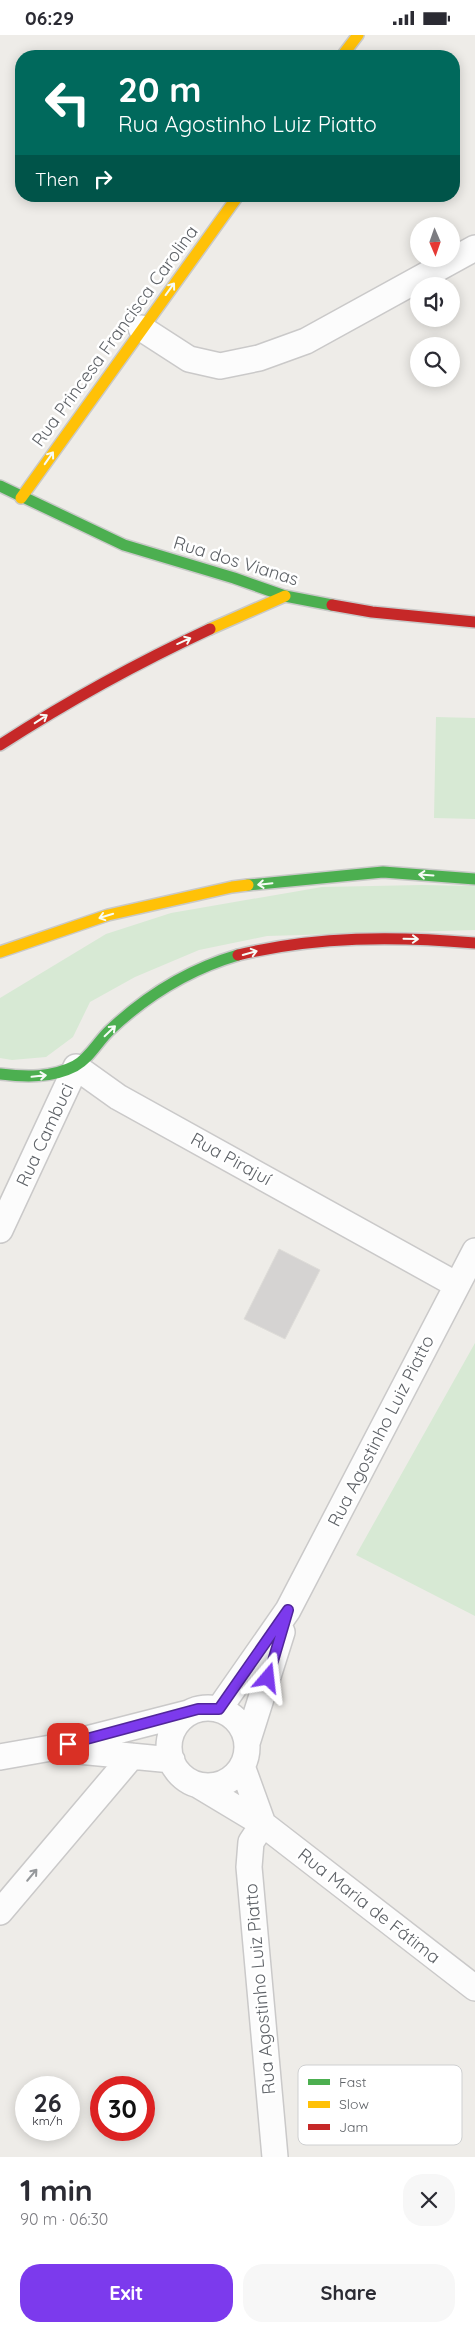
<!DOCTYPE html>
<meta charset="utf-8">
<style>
:root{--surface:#fff;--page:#f7f7f7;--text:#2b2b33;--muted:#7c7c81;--accent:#7c3aed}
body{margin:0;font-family:Quicksand,sans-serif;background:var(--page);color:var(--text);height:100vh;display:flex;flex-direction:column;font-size:19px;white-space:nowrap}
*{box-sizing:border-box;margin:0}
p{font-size:16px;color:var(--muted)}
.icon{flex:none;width:28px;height:28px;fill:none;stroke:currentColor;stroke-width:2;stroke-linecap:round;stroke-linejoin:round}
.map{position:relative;height:2122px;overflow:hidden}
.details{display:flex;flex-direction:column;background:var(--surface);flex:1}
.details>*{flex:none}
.banner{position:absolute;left:15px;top:15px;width:445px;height:152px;border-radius:20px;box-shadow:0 2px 12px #0003;background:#00695c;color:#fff;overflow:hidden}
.needle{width:32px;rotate:178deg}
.fabs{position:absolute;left:410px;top:182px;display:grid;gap:10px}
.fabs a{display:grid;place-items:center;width:50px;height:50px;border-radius:50%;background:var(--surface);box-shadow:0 2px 12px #0003;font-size:25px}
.speed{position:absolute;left:15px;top:2041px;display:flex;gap:10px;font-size:25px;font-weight:700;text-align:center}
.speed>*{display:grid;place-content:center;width:65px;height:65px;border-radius:50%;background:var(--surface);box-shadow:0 2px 12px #0003;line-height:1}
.speed small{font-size:12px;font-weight:400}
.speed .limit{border:8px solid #d22;background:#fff;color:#111}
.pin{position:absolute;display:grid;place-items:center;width:42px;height:42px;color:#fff;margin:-21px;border-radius:10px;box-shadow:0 2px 8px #0006}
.me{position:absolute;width:55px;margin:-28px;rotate:17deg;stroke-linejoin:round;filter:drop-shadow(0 0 4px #0008)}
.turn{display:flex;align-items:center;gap:18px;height:105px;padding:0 20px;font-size:22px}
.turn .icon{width:65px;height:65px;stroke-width:2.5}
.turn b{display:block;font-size:35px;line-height:42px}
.then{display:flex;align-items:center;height:48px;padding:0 20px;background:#0003;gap:10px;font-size:19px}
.round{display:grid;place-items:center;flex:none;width:52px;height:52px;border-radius:20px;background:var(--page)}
.headline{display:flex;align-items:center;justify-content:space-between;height:85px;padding:0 20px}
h1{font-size:30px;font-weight:800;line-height:38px}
.cta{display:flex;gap:10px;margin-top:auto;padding:10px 20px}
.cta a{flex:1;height:58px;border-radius:20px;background:var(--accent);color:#fff;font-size:20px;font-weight:800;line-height:58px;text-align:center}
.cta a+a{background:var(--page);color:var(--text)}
.status{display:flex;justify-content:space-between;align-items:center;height:35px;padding:0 25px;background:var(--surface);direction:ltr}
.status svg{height:14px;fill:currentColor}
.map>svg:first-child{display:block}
.green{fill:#d7e9d4}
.building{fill:#d5d3d2;stroke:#dedcd8}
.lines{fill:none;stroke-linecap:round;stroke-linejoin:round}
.street-casing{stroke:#cac9c9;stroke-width:28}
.fast-casing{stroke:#c9c9c8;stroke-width:14}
.slow-casing{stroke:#c9c9c8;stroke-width:14}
.jam-casing{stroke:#c9c9c8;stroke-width:14}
.street{stroke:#fcfcfc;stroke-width:25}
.fast{stroke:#4caf50;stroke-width:11}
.slow{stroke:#ffc107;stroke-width:11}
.jam{stroke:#c62828;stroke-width:11}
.oneway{stroke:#f6fbf6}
.oneway2{stroke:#95989b}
.route-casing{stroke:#51269a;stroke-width:12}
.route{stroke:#7c3aed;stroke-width:9}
.labels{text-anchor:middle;stroke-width:5;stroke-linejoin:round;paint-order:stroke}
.street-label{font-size:18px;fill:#5e6267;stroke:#fff}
.key{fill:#fff;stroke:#cfd0d1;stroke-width:1}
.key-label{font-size:14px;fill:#5e6267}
</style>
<div class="status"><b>06:29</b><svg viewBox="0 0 49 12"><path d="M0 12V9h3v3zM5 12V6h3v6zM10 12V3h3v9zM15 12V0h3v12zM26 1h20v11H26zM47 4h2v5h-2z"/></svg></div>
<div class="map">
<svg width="475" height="2122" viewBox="0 0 475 2122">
<rect width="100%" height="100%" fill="#eeece8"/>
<path class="green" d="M436 682 475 683V784L434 783Z
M422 850 475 851V895L267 901 199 915 135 942 90 967 73 1002 46 1022 12 1025 0 1023V963L106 899 171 878 322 852Z
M475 1308V1581L356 1520Z"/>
<path class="building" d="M279 1214 320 1235 285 1304 244 1284Z"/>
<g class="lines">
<defs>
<path id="street" d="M141 293 189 324 220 331 259 323 306 306 475 213
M0 1195 76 1032 118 1062 457 1250
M169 1712a39 39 0 1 1 78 0a39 39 0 1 1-78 0Z
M219 1674 288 1575 475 1216
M247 1708 282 1597
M68 1715 172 1725
M0 1722 51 1713 188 1678
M242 1731 263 1789
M198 1750 263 1789 475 1953
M263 1789 251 1807 249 1832 275 2122
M0 1877 132 1721"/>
<path id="fast" d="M0 451 124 510 234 543 285 561 332 570
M248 850 383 837 475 844
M0 1039C25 1042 52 1043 75 1031 90 1023 98 1006 110 995 146 961 190 934 238 920"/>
<path id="slow" d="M342 21 358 0
M21 463 238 161
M210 594 285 561
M0 917 108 880 232 852 248 850"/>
<path id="jam" d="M332 570 372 577 475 587
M0 710C68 666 137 628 210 594
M238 920C317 901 395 901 475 908"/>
</defs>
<use href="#street" class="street-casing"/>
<use href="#fast" class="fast-casing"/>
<use href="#slow" class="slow-casing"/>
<use href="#jam" class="jam-casing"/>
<use href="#street" class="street"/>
<use href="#fast" class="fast"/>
<use href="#slow" class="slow"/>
<use href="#jam" class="jam"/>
</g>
<defs><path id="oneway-shaft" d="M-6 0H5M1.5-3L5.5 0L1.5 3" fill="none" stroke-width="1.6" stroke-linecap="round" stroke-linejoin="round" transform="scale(1.25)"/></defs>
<g class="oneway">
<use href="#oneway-shaft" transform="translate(170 254) rotate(-54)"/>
<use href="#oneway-shaft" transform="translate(49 423) rotate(-55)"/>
<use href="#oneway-shaft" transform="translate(184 606) rotate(-24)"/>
<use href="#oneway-shaft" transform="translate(41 684) rotate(-33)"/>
<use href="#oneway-shaft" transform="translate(426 840) rotate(-176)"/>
<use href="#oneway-shaft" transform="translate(265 849) rotate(174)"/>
<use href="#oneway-shaft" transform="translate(106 881) rotate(163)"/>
<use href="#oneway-shaft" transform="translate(411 904) rotate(1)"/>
<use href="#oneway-shaft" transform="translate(250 918) rotate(-16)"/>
<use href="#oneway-shaft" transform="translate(110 996) rotate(-44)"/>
<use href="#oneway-shaft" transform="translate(39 1041) rotate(-6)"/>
</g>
<use class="oneway2" href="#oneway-shaft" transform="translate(32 1840) rotate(-50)"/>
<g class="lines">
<defs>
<path id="route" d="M68 1709 198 1674H219L288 1575 268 1643"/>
</defs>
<use href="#route" class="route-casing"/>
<use href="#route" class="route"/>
</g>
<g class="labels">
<g class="street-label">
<text transform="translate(115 301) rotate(-54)" y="6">Rua Princesa Francisca Carolina</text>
<text transform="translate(236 526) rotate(17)" y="6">Rua dos Vianas</text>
<text transform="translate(45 1100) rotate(-65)" y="6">Rua Cambuci</text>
<text transform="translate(231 1124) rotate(29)" y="6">Rua Pirajuí</text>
<text transform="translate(381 1396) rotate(-63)" y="6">Rua Agostinho Luiz Piatto</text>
<text transform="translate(369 1871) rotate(38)" y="6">Rua Maria de Fátima</text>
<text transform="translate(260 1954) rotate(-95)" y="6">Rua Agostinho Luiz Piatto</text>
</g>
</g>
<rect x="298" y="2030" width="164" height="80" rx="8" class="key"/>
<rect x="308" y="2044" width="22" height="6" fill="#4caf50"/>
<rect x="308" y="2066" width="22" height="7" fill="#ffc107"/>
<rect x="308" y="2089" width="22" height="6" fill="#c62828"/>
<g class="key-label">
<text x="339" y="2052">Fast</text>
<text x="339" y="2074">Slow</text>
<text x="339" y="2097">Jam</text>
</g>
</svg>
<div class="fabs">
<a><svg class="needle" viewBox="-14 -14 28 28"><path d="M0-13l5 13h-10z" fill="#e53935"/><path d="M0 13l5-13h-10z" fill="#7c7c81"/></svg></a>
<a><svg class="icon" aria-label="sound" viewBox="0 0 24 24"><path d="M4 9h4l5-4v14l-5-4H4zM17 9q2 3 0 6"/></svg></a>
<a><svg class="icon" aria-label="search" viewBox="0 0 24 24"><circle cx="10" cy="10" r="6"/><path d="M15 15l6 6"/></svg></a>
</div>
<div class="speed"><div>26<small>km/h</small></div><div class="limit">30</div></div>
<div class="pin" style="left:68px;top:1709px;background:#d93025"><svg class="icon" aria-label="arrive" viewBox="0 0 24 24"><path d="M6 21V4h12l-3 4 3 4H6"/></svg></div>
<svg class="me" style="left:268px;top:1643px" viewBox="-20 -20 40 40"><path d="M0-17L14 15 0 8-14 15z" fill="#7c3aed" stroke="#fff" stroke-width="4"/></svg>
<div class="banner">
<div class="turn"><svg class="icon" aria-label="left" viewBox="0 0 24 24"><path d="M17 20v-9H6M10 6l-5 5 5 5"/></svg><div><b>20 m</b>Rua Agostinho Luiz Piatto</div></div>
<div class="then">Then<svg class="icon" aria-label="right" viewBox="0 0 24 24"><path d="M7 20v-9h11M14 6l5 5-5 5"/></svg></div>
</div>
</div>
<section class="details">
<div class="headline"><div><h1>1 min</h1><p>90 m · 06:30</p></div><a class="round"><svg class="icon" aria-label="close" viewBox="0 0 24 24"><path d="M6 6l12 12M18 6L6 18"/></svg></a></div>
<div class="cta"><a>Exit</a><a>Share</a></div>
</section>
